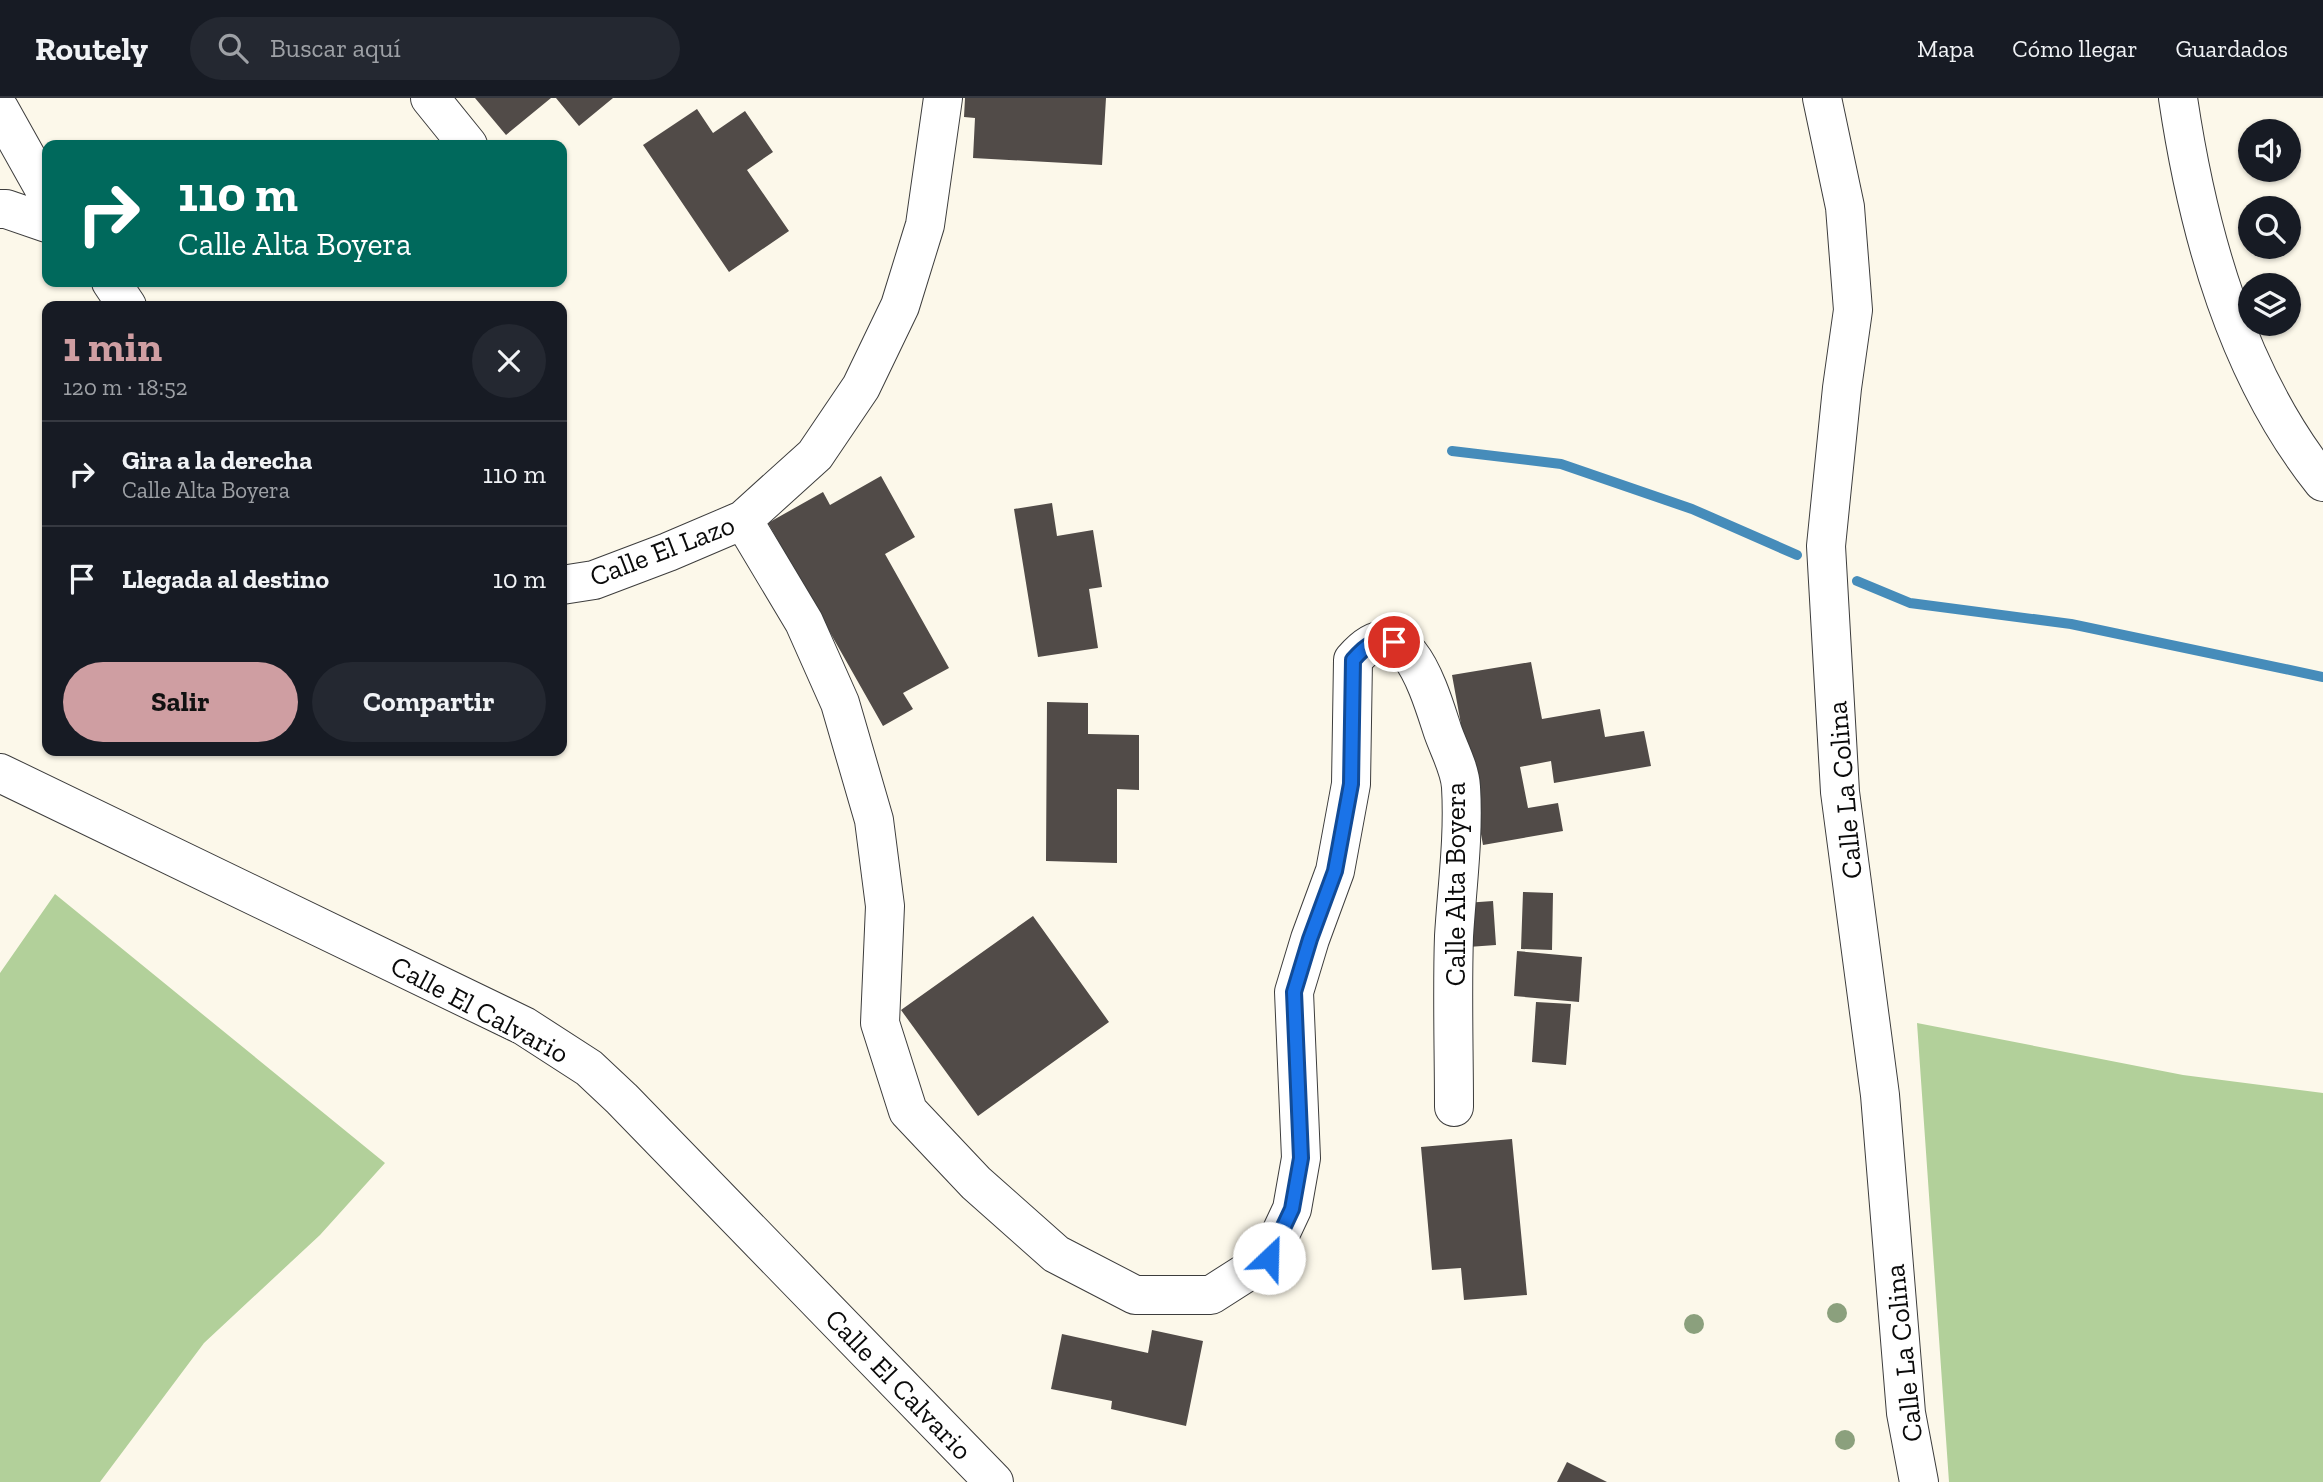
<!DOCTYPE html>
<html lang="es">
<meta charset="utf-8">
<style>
:root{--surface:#171b24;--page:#242831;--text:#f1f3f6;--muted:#9ea1a6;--line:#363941;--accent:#cf9ea2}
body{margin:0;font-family:"Zilla Slab",serif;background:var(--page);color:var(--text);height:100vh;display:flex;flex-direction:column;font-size:26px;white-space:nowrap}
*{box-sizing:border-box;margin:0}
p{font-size:23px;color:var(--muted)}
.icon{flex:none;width:38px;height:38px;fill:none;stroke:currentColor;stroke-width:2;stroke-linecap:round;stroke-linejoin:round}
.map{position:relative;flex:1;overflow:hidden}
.side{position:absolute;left:42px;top:203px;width:525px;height:455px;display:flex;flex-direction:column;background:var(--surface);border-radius:14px;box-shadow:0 2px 5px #0004}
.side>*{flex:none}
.banner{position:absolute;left:42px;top:42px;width:525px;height:147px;border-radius:14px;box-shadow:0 2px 5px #0004;background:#00695c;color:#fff;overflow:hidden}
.fabs{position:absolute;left:2238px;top:21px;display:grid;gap:14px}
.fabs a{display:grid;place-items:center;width:63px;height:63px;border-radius:50%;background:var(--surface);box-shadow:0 2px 5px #0004;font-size:35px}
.pin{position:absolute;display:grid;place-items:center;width:60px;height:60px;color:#fff;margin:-30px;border:4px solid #fff;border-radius:50%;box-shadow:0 2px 7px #0007}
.me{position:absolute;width:77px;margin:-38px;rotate:24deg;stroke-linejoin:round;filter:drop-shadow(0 0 5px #0008)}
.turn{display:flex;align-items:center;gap:24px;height:147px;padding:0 21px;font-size:32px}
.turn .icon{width:91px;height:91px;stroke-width:2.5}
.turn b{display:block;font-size:49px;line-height:60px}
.round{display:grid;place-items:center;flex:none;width:74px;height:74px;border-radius:37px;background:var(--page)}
.headline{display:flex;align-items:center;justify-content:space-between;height:119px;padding:0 21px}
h1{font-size:42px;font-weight:700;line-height:52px;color:var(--accent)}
.primary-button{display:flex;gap:14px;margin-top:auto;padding:14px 21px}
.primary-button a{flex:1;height:80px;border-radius:42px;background:var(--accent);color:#111;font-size:28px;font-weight:700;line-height:80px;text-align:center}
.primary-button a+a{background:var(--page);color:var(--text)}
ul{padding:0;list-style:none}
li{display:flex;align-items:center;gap:21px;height:105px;padding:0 21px;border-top:2px solid var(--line)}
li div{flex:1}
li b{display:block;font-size:26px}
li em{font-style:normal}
header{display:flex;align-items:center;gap:42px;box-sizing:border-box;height:98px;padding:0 35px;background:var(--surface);border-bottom:2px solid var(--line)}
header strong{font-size:33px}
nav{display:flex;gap:38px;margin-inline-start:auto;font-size:24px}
.search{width:490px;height:63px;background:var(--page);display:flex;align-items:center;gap:18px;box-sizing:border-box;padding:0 24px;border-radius:38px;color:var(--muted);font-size:26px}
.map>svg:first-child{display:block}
.forest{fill:#b2d09a}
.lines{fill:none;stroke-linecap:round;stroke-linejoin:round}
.stream{stroke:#468cba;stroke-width:10}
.building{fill:#514b48}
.minor-casing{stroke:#3d3d3d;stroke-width:40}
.minor{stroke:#fff;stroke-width:38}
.tree{fill:#8ba07d}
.route-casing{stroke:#114b97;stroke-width:18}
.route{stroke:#1a73e8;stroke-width:12}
.labels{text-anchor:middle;stroke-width:7;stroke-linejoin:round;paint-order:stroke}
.street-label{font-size:28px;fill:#0a0a0a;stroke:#fff}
</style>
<header>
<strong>Routely</strong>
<div class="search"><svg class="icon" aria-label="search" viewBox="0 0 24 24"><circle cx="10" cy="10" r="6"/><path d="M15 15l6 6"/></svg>Buscar aquí</div>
<nav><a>Mapa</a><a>Cómo llegar</a><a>Guardados</a></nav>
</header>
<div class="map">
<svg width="2323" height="1384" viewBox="0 0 2323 1384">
<rect width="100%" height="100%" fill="#fcf8ea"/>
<path class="forest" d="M55 796 385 1065 320 1137 204 1245 100 1384H0V875Z
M1917 925 2183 977 2323 995V1384H1949Z"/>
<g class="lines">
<path class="stream" d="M1452 353 1561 366 1692 411 1797 457
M1857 483 1910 505 2071 526 2323 579"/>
</g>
<path class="building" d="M475 0H551L506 37Z
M556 0H613L579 28Z
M965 0H1106L1102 67 973 60 975 20 964 19Z
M697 11 713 35 745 13 773 54 747 72 789 133 729 174 643 47Z
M881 378 915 439 885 456 949 570 903 595 913 611 883 628 768 425 823 394 830 407Z
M1052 405 1057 438 1093 432 1102 489 1089 491 1098 550 1038 559 1014 411Z
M1531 564 1542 621 1600 611 1605 639 1644 633 1651 668 1554 685 1551 663 1520 669 1528 710 1558 705 1563 733 1483 747 1452 577Z
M1047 604 1088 605V636L1139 637V692L1117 691V765L1046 763Z
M1523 794 1553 795 1552 852 1521 851Z
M1493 803 1496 847 1468 849 1465 805Z
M1033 818 1109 924 978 1018 901 912Z
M1517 853 1582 859 1579 904 1514 898Z
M1536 904 1571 906 1566 967 1532 964Z
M1512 1041 1527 1197 1464 1202 1461 1170 1432 1172 1421 1049Z
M1152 1232 1203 1243 1186 1328 1111 1311 1112 1303 1051 1291 1062 1236 1148 1255Z
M1567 1364 1607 1384H1557Z"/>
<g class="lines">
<defs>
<path id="minor" d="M430 0 468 47
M1822 0 1845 109 1853 212 1842 290 1826 448 1840 694 1880 997 1906 1315 1919 1384
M2178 0C2198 135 2237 276 2323 384
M0 12 47 96
M0 111H6L47 125
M111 184 127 208
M743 422 804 524 840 605 874 722 885 808 880 925 908 1013 976 1085 1056 1156 1135 1197H1211L1269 1160 1292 1111 1301 1060 1294 894 1310 841 1335 773 1351 686 1353 562C1405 501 1430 595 1443 634 1449 651 1460 671 1461 689 1464 739 1457 789 1454 838 1452 895 1454 952 1454 1009
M562 487 594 482 668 454 743 422 815 357 861 289 900 208 925 127 943 0
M0 675 524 928 589 970 622 1001 994 1384"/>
</defs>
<use href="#minor" class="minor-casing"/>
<use href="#minor" class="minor"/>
</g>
<g class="tree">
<circle cx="1837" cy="1215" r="10"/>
<circle cx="1694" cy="1226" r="10"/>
<circle cx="1845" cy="1342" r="10"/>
</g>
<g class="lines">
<defs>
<path id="route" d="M1269 1160 1292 1111 1301 1060 1294 894 1310 841 1335 773 1351 686 1353 562C1366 547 1373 542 1394 544"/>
</defs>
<use href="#route" class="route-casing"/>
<use href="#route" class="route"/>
</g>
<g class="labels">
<g class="street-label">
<text transform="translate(662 452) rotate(-21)" y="10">Calle El Lazo</text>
<text transform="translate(1844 692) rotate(-95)" y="10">Calle La Colina</text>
<text transform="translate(1455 786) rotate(-90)" y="10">Calle Alta Boyera</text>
<text transform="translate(480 911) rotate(28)" y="10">Calle El Calvario</text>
<text transform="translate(1903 1255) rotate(-96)" y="10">Calle La Colina</text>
<text transform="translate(899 1286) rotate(46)" y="10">Calle El Calvario</text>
</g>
</g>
</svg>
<div class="fabs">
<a><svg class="icon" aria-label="sound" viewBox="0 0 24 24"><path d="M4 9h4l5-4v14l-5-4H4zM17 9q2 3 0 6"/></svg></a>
<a><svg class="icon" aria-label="search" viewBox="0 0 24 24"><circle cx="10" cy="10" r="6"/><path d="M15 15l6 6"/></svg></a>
<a><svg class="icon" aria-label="layers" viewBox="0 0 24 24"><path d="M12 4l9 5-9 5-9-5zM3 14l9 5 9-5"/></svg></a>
</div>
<div class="pin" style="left:1394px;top:544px;background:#d93025"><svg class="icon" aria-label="arrive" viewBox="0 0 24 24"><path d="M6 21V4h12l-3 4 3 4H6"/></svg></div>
<svg class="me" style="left:1269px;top:1160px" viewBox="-20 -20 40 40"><circle r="19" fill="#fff"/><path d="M0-13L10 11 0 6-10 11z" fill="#1a73e8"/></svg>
<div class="banner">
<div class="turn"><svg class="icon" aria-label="right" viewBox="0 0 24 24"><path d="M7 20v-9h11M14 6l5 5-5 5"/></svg><div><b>110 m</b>Calle Alta Boyera</div></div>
</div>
<section class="side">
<div class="headline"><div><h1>1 min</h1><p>120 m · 18:52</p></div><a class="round"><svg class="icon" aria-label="close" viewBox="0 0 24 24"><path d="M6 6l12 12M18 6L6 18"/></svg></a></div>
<ul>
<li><svg class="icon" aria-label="right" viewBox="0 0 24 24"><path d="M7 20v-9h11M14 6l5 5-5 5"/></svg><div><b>Gira a la derecha</b><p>Calle Alta Boyera</p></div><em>110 m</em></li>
<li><svg class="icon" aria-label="arrive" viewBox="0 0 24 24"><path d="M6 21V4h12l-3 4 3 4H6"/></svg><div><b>Llegada al destino</b></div><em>10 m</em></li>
</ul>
<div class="primary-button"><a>Salir</a><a>Compartir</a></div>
</section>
</div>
